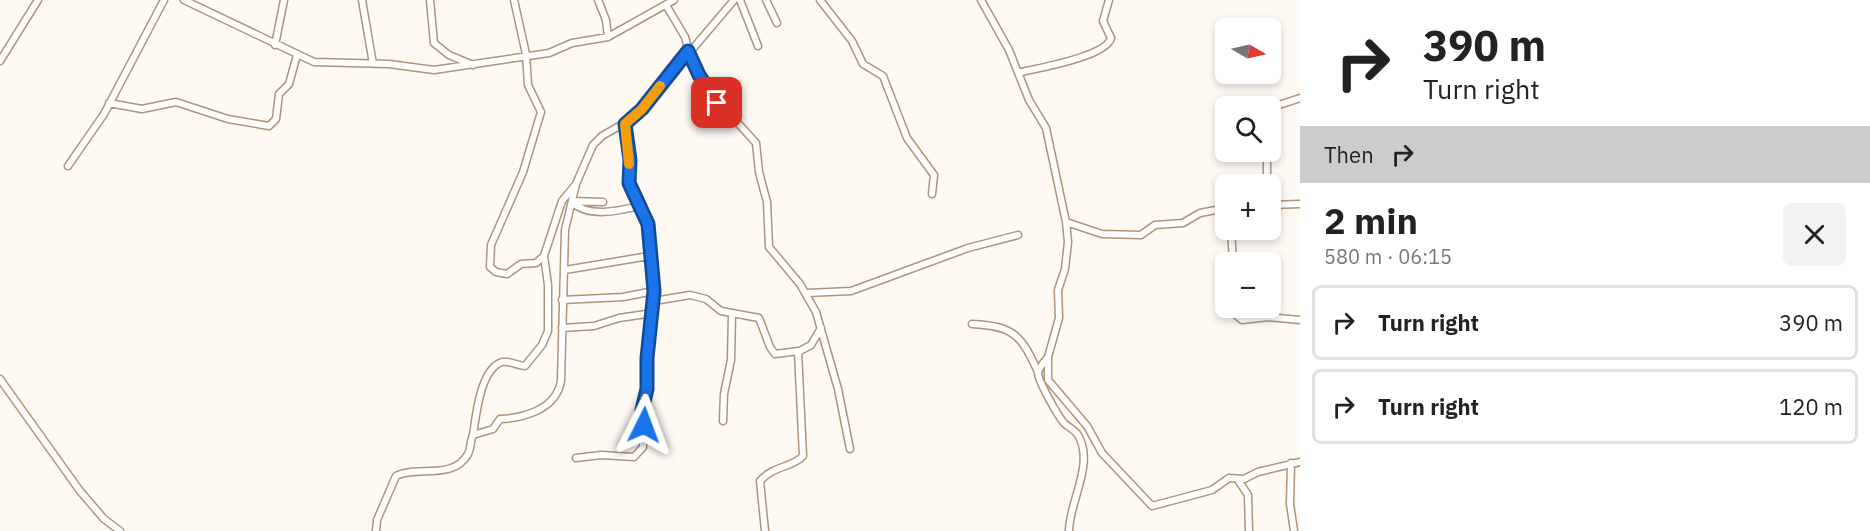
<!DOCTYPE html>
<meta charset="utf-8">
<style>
:root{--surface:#fff;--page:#f2f2f2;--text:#222;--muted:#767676;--line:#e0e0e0}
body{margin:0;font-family:"IBM Plex Sans",sans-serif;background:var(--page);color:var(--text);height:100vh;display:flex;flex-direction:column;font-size:22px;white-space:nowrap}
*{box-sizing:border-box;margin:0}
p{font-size:20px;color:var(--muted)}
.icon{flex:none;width:33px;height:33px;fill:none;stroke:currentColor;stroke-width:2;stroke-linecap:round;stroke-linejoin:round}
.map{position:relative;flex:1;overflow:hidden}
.side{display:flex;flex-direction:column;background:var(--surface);width:570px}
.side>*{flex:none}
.top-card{background:#fff;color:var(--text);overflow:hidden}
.needle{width:39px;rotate:99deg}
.buttons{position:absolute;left:1215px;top:18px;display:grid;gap:12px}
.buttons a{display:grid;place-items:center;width:66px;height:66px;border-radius:9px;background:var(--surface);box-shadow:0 3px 9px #0003;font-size:30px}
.pin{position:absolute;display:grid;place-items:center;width:51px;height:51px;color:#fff;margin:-26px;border-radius:12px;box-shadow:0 3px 9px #0006}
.me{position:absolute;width:66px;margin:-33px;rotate:3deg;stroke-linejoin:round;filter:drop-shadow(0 0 4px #0008)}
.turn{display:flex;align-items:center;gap:21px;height:126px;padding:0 24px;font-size:27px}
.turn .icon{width:78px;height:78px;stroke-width:2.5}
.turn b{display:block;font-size:42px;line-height:51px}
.then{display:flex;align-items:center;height:57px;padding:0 24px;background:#0003;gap:12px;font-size:22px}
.round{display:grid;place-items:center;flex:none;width:63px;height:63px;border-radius:9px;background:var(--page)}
.head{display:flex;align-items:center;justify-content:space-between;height:102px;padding:0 24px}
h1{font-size:36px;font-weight:700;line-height:45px}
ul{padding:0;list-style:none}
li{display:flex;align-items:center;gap:18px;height:75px;margin:0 12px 9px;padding:0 12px;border:3px solid var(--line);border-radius:9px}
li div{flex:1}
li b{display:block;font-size:22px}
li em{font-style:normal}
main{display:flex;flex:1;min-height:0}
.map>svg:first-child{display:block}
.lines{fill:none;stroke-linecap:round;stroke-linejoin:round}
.minor-casing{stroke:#ae947a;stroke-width:9}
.minor{stroke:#fff;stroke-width:6}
.route-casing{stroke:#114b97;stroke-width:15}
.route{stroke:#1a73e8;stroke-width:10}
.slow{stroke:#f59e0b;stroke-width:10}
</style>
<main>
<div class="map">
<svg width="1300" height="531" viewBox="0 0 1300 531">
<rect width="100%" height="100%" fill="#fef9f3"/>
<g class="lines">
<defs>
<path id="minor" d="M184 0 314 62 389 64 434 70 549 53 572 43 608 37 674 0
M362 0 373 64
M430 0 434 43 449 55 473 65
M514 0 526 54 528 85 541 112 523 172 491 245 490 267 496 272 507 274 521 264 536 263 544 256
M598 0 606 20 608 37
M740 0 758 46
M766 0 777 23
M820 0 852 41 863 64 883 76 907 138 934 175 932 194
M981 0 1009 50 1029 100 1046 128 1066 222 1068 242 1065 269 1058 290 1059 318 1048 357V380L1087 426 1102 453 1152 506 1212 490 1229 478 1244 479 1258 472 1300 462
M666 5 685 37 692 63 706 88 756 143 759 172 767 202 769 247 800 284 816 312 838 389 850 449
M275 45 284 0
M0 61 38 0
M1018 73C1037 68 1106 57 1111 38L1103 21 1109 0
M109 103 142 109 176 102 228 119 269 126 276 119 279 94 289 84 297 55
M1270 108 1300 98
M1267 152V184
M68 166 104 114 164 0
M572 201 603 202
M572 202C588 218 619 211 639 206
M1270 205 1300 204
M1066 222 1102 234 1141 235 1155 225 1183 223 1200 213 1226 208
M1231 230 1233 262
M565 270 649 256
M807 293 851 291 968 248 1018 235
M562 300 623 297 654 291
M654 301 690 295 706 299 721 311 759 318 770 347 775 354 799 351
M1236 308V315L1242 320 1268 317 1300 320
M972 324C1014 326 1021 335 1038 372
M562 328 594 326 619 318 653 313
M1048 357C1044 362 1039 367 1038 373 1038 381 1058 416 1064 423 1068 427 1075 430 1078 435 1095 464 1069 502 1069 531
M0 379 80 491 104 519 120 531
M723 421 724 394 731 360 732 313
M473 435C476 416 480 369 502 362 508 360 519 366 525 366L542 345 548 331V285L544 256 562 201 576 184
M576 458 601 455 634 457 643 447 642 410 647 389 648 348 654 301 649 256V229L629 183 630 161 625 124
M1291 463 1290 504 1294 531
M1238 480 1248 495 1249 531
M376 531 377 520 396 476C417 465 453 481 468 454 471 449 470 441 473 435L493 429 500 419C523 418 556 410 561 381L565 230 576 184 593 145 602 136 635 117 734 0
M765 531 760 481C774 465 792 468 803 456L798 352 811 345 821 328"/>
</defs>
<use href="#minor" class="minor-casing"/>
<use href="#minor" class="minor"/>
</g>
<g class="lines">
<defs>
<path id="route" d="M644 425 642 410 647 389V358L654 291 648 224 629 183 630 160 625 124 642 109 688 51 699 75 717 103"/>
</defs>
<use href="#route" class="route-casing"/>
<use href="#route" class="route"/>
<path class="slow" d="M629 164 625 124 642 109 660 86"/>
</g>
</svg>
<div class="buttons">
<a><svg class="needle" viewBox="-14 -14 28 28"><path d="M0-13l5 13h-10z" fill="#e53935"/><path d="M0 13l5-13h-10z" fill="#767676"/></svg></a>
<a><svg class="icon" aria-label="search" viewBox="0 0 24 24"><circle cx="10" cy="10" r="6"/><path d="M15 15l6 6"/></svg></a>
<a>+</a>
<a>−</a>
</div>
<div class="pin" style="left:717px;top:103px;background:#d93025"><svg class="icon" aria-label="arrive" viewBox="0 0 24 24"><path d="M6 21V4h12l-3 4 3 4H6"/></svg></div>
<svg class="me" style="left:644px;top:425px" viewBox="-20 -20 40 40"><path d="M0-17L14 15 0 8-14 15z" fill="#1a73e8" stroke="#fff" stroke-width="4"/></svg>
</div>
<section class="side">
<div class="top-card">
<div class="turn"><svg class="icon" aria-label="right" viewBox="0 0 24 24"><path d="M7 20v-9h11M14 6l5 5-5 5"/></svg><div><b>390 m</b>Turn right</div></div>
<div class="then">Then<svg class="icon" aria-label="right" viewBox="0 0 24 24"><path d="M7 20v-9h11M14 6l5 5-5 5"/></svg></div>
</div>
<div class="head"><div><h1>2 min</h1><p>580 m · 06:15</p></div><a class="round"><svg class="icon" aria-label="close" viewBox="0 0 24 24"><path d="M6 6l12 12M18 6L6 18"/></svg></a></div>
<ul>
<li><svg class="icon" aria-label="right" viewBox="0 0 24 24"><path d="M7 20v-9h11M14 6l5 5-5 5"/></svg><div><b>Turn right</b></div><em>390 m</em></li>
<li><svg class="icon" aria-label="right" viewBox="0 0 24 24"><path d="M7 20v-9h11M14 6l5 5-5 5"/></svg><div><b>Turn right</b></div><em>120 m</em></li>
</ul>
</section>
</main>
